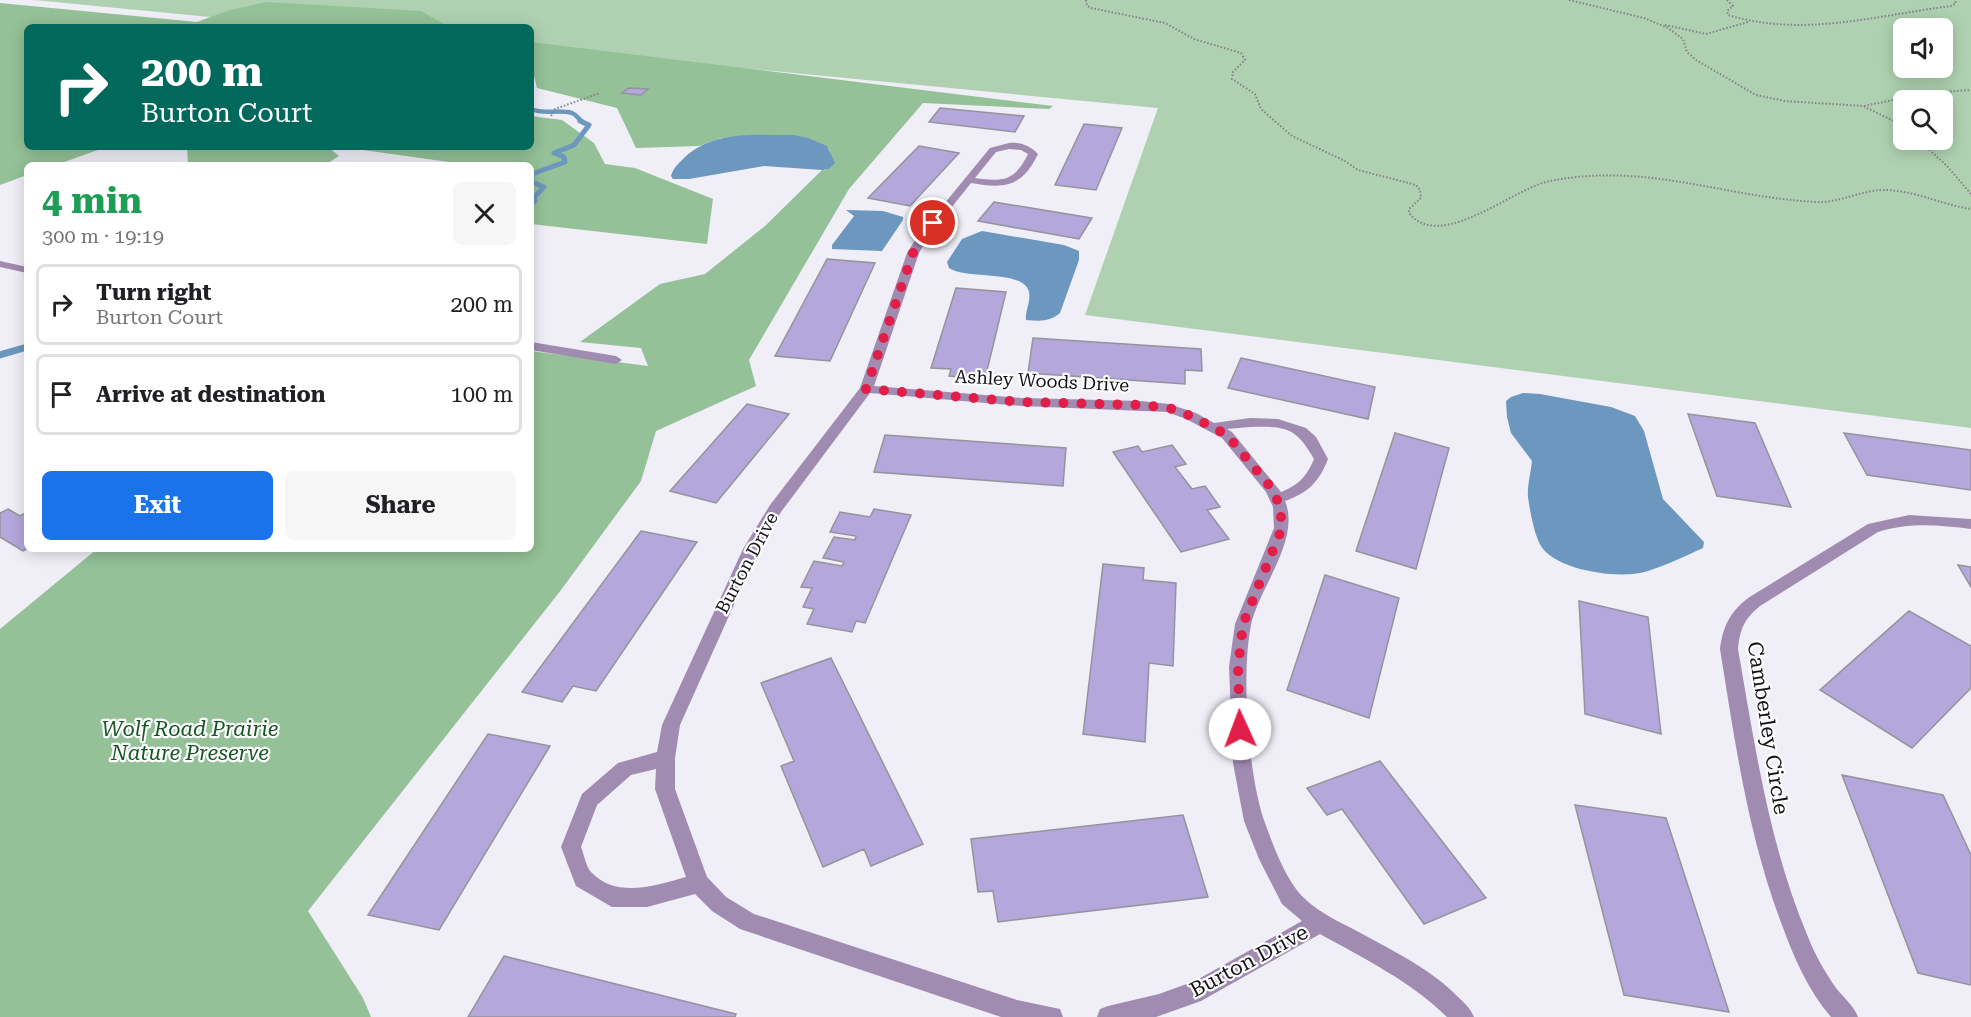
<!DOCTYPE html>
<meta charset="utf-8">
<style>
:root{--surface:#fff;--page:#f6f6f6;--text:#202124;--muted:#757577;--line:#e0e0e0;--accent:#1a73e8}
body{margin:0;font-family:"Roboto Serif",serif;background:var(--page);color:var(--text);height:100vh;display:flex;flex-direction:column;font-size:22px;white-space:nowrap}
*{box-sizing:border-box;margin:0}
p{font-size:20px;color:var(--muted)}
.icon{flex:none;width:33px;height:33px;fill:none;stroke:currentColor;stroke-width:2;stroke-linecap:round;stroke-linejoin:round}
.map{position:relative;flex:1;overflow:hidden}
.side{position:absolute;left:24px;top:162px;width:510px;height:390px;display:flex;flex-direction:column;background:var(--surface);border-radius:9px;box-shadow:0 3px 15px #0003}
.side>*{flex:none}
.guide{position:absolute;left:24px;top:24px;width:510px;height:126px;border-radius:9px;box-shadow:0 3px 15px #0003;background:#00695c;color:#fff;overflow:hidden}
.buttons{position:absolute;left:1893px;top:18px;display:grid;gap:12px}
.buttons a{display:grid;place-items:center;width:60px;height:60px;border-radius:9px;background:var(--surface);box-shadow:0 3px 15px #0003;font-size:30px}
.pin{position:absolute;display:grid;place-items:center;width:51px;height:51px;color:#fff;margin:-26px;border:3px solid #fff;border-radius:50%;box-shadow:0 2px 6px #0007}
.me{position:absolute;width:66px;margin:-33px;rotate:358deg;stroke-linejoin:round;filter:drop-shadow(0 0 4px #0008)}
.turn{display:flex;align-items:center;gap:21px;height:126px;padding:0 18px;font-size:27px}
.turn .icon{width:78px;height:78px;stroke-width:2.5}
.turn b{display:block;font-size:42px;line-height:51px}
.round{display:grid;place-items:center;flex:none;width:63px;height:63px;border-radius:9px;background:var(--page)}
.summary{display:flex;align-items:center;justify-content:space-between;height:102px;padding:0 18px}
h1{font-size:36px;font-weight:700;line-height:45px;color:#1e9e55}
.primary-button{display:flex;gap:12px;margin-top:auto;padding:12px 18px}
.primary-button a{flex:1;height:69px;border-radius:9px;background:var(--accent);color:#fff;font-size:24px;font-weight:700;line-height:69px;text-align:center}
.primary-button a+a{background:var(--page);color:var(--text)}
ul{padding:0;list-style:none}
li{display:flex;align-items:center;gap:18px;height:81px;margin:0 12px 9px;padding:0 6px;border:3px solid var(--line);border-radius:9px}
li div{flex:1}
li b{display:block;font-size:22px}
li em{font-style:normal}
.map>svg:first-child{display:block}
.green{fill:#afd1b1;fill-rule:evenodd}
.forest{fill:#94c197}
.water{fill:#6c97be}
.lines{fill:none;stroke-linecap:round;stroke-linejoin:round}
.stream-far2{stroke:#6c97be;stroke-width:4.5}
.stream-far1{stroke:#6c97be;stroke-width:5}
.stream{stroke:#6c97be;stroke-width:7}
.building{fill:#b3a7db;stroke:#95939c;stroke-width:1.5}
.path{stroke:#838187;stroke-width:2;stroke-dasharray:1.5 2;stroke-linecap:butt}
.lane{fill:#a08bb1;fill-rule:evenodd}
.street{fill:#a08bb1;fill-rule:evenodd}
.route{stroke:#e11d48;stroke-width:10;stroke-dasharray:0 18}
.labels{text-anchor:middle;stroke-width:4.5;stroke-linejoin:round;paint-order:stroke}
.street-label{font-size:18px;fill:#121114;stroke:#fdfcfe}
.near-street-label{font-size:21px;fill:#121114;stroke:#fdfcfe}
.near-park-label{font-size:21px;font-style:italic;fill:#155622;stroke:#fdfcfe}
</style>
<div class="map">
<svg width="1971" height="1017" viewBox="0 0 1971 1017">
<rect width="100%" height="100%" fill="#f0eef7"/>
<path class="green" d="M34 0H1971V428L1085 315 1158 108 531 48V27H314ZM1904 28H1942V68H1904ZM1904 100H1942V140H1904Z"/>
<path class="forest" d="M267 2 421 11 449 27H27V147H106L56 165H27V175L0 185V3L197 22 230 10Z
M531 42 1053 106 1049 109 923 103 849 189 749 360 756 386 656 431 641 481 561 590 308 911 363 998 371 1017H0V629L97 549H531V351L648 366 641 348 580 342 660 284 705 274 765 226 822 170 829 169 832 161 829 149 769 135 721 138 699 146 636 148 617 108 537 88 531 63Z
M531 116 562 120 594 143 605 164 635 168 713 199 707 244 531 224V165H470L356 149 362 147H531Z
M187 147H328L339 156 325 165H188Z"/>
<path class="water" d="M794 135 808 138 827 146 835 163 829 169 822 170 764 166 689 179H673L671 176C673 168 679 163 685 157 714 130 756 135 794 135Z
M846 210 883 211 903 217V220L882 251 832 249V245L854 216Z
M982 231 1064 245 1079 251V260L1060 313C1050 322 1040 321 1026 320 1025 311 1031 301 1029 292 1024 269 966 280 949 268L947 262 962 239Z
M1523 393 1540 394 1611 407 1635 416 1644 431 1663 499 1704 542 1703 548C1685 556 1667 565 1648 571 1622 580 1556 571 1541 546 1534 534 1530 511 1528 497 1527 486 1531 472 1532 461L1511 433 1507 417 1506 401 1511 397Z"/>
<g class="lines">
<path class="stream-far2" d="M531 109C545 115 559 109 572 113 577 115 579 120 584 123"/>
<path class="stream-far1" d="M531 204 535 201 534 197 544 187 532 182V174L565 162 564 157 554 153 574 145 589 125 580 121"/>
<path class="stream" d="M0 355 27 347"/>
</g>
<path class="building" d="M629 88 648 89 641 95 622 93Z
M940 108 1024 116 1015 132 929 122Z
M1084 124 1122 128 1096 190 1055 185Z
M919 146 959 153 910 206 868 198Z
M994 202 1092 218 1079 239 978 221Z
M827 259 875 263 830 361 775 356Z
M956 288 1006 292 985 379 949 376 951 369 931 368Z
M1033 338 1201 349 1202 371 1185 370V384L1028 373Z
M1241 358 1375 387 1368 419 1228 388Z
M747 404 789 414 716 503 670 491Z
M1688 414 1755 423 1791 507 1717 496Z
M1395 433 1449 448 1416 569 1356 551Z
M1844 433 1971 450V490L1867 475Z
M885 435 1066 448 1063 486 874 472Z
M1172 445 1186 464 1175 467 1192 489 1205 486 1220 507 1207 510 1229 539 1181 552 1113 452 1138 446 1142 452Z
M8 509 20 516 27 512V549L23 551 0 537V513Z
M874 509 911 515 865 623 856 621 852 632 807 624 814 609 803 607 812 588 801 587 814 561 842 566 844 562 823 558 834 537 855 540 856 536 830 532 840 512 870 517Z
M641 531 697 542 596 691 573 686 562 702 522 692Z
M1103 564 1144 568 1143 580 1176 583 1173 666 1149 663 1145 742 1083 734Z
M1958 565 1971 567V587Z
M1325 575 1399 598 1369 718 1287 690Z
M1579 601 1648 617 1661 734 1585 714Z
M1909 611 1971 646V688L1912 748 1820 690Z
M831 658 923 844 871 866 864 849 823 867 781 766 794 761 761 683Z
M488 734 550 746 439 930 368 915Z
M1380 761 1486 898 1424 924 1342 809 1327 815 1307 788Z
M1842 775 1943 795 1971 855V985L1918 973Z
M1575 805 1666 818 1729 1012 1624 995Z
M1183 815 1208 897 998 922 993 891 978 892 971 839Z
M504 956 736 1014 735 1017H468Z"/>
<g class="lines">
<path class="path" d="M1086 0 1087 6 1091 8 1165 23 1194 39 1241 53 1245 60 1233 72 1232 79 1255 94 1261 109 1292 136 1345 161 1358 170 1416 185 1420 190 1421 198 1409 209V213C1440 253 1515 187 1550 181 1648 162 1721 197 1816 202 1840 203 1861 190 1884 190 1914 190 1942 205 1971 209
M1569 0 1644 18 1668 28 1683 39 1687 52 1696 60 1756 95 1785 101 1863 106 1904 126
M1727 0 1733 6 1727 11 1728 15C1803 38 1877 15 1952 6L1956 3 1955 1
M1665 25 1706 34 1748 22
M1864 106 1927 93 1971 90
M551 116 555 109 600 93
M1919 140 1947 166 1971 194"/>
<path class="lane" d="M0 261 27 267V273L0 267Z"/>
<path class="street" d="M1009 143C1020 142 1030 145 1038 154 1022 187 1005 189 971 183L927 238 919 253 874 386 1022 398 1141 401 1169 404 1196 413 1214 423 1250 418 1278 419 1306 428 1316 437 1328 459C1319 482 1308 493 1285 501 1301 539 1259 588 1251 625 1241 673 1248 777 1265 823 1273 845 1282 870 1296 889 1309 907 1335 920 1355 930 1389 949 1426 966 1454 993 1462 1001 1470 1007 1474 1017H1447C1410 981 1365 959 1320 934L1201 1001 1156 1017H1097L1100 1009 1108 1006 1159 994 1195 981 1302 921 1282 904 1259 859 1244 821 1233 763 1229 667 1235 624 1274 528 1273 507 1266 492 1222 438 1186 419 1167 412 1022 406 870 393 781 512 759 549 680 725 675 758V789L707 877 726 897 754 914 1017 1000 1060 1009 1063 1017H1001L740 929 712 911 695 894 647 907H612L576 886 561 847 582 794 618 763 657 752 662 725 743 549 770 505 860 388 907 253 917 237 990 148ZM1009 149 1021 150 1028 154C1015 181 1003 182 975 178L996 152ZM1250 427C1286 426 1296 427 1314 459 1307 476 1299 485 1281 492L1232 432 1227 429ZM656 769 655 789 686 877C657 885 617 899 592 873 586 868 584 854 581 847L597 805 631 775Z
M531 342 616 356 622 360 616 364 531 350Z
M1909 515 1971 519V529C1940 525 1909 522 1878 532L1760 606C1744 619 1740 629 1738 649 1755 746 1769 845 1808 937 1815 955 1825 972 1836 988 1844 998 1854 1006 1858 1017H1831C1808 990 1794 958 1782 925 1748 836 1735 742 1720 649 1723 626 1730 612 1748 598L1868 524Z"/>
</g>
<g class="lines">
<path class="route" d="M933 223 913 253 866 389 1022 402 1141 405 1169 408 1191 416 1227 435 1273 490 1280 507 1282 528 1243 624 1238 667 1240 729"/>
</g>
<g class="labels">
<g class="street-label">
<text transform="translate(1042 381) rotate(3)" y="6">Ashley Woods Drive</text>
<text transform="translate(747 563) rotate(-62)" y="6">Burton Drive</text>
</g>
<g class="near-street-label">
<text transform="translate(1768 728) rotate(81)" y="7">Camberley Circle</text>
<text transform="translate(1249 961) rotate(-28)" y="7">Burton Drive</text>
</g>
<g class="near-park-label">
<text x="190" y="736">Wolf Road Prairie<tspan x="190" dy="24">Nature Preserve</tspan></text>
</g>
</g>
</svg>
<div class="buttons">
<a><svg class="icon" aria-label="sound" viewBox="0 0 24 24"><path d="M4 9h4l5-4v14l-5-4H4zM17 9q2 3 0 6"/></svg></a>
<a><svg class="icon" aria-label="search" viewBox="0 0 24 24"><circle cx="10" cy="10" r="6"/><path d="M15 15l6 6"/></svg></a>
</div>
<div class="pin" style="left:933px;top:223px;background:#d93025"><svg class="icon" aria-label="arrive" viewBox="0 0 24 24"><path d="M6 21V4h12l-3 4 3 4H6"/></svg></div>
<svg class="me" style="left:1240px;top:729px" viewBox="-20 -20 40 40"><circle r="19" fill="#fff"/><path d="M0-13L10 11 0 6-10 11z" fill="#e11d48"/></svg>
<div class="guide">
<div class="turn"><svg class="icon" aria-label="right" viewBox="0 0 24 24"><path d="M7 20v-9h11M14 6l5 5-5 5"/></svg><div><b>200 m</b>Burton Court</div></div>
</div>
<section class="side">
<div class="summary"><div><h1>4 min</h1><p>300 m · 19:19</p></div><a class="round"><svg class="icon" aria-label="close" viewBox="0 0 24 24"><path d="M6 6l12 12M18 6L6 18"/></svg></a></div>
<ul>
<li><svg class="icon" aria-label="right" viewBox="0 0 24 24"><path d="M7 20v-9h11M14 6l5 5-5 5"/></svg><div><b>Turn right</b><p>Burton Court</p></div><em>200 m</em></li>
<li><svg class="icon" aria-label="arrive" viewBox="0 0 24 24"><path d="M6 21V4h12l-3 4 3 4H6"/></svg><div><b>Arrive at destination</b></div><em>100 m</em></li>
</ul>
<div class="primary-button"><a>Exit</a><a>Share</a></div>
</section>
</div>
